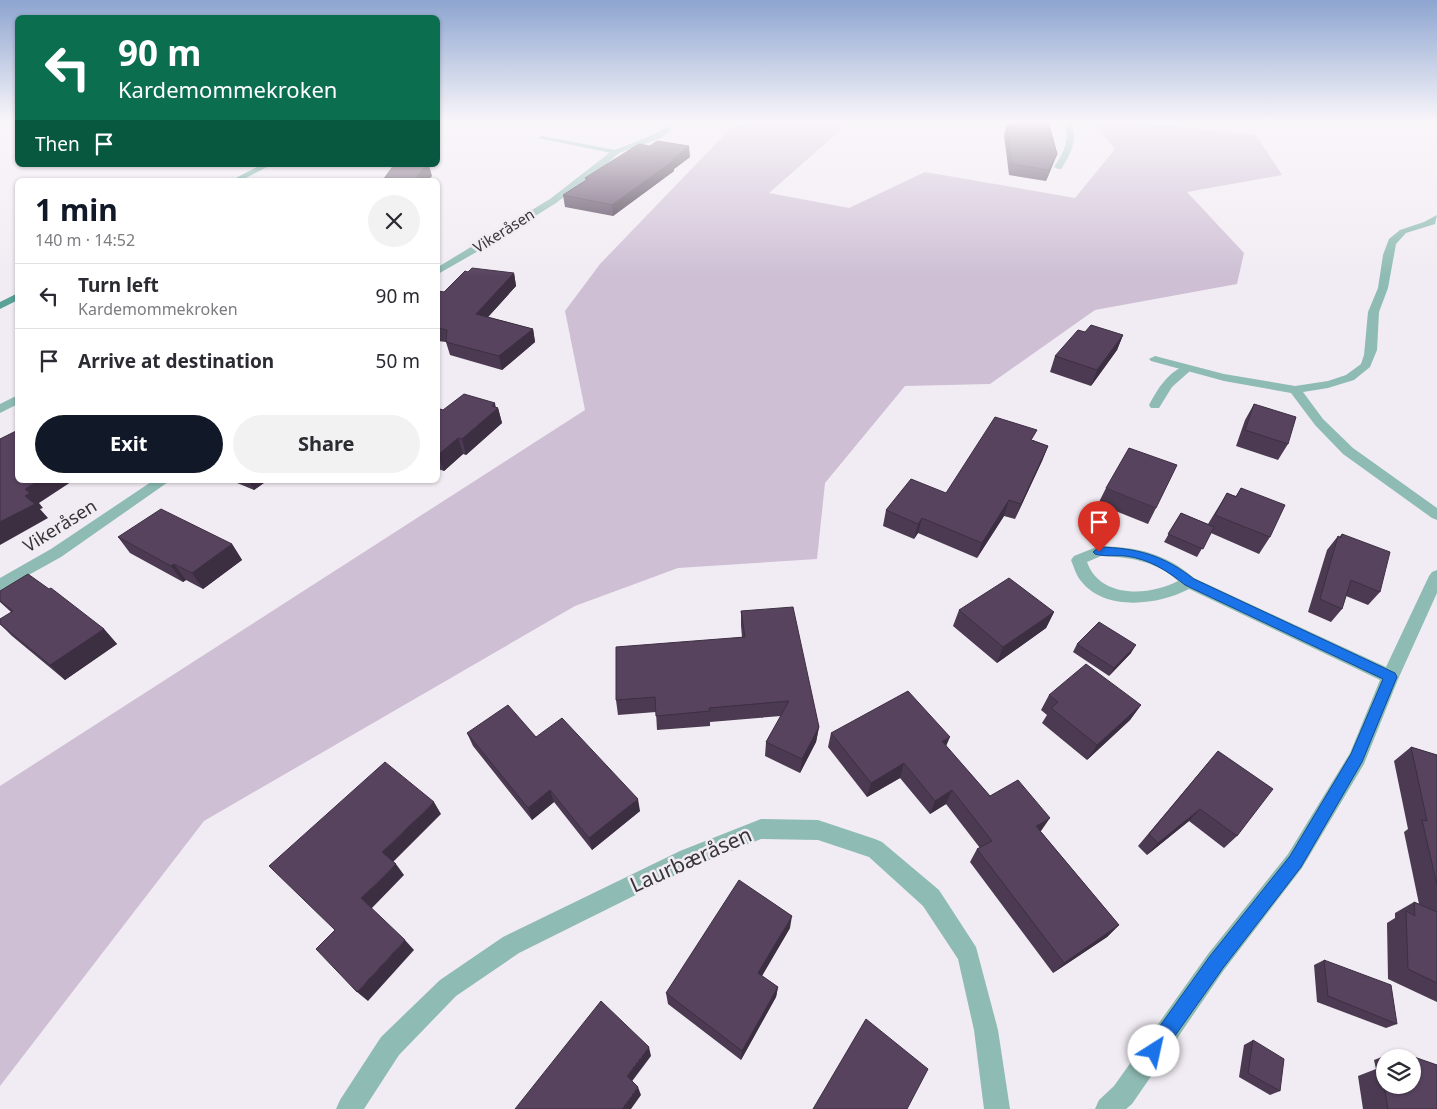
<!DOCTYPE html>
<meta charset="utf-8">
<style>
:root{--surface:#fff;--page:#f2f2f3;--text:#2b2b33;--muted:#7c7c81;--line:#e1e1e2;--accent:#111827}
body{margin:0;font-family:"Noto Sans",sans-serif;background:var(--page);color:var(--text);height:100vh;display:flex;flex-direction:column;font-size:19px;white-space:nowrap}
*{box-sizing:border-box;margin:0}
p{font-size:16px;color:var(--muted)}
.icon{flex:none;width:28px;height:28px;fill:none;stroke:currentColor;stroke-width:2;stroke-linecap:round;stroke-linejoin:round}
.map{position:relative;flex:1;overflow:hidden}
.panel{position:absolute;left:15px;top:178px;width:425px;height:305px;display:flex;flex-direction:column;background:var(--surface);border-radius:8px;box-shadow:0 1px 4px #0004}
.panel>*{flex:none}
.banner{position:absolute;left:15px;top:15px;width:425px;height:152px;border-radius:8px;box-shadow:0 1px 4px #0004;background:#0b6e4f;color:#fff;overflow:hidden}
.buttons{position:absolute;left:1376px;top:1049px;display:grid;gap:10px}
.buttons a{display:grid;place-items:center;width:45px;height:45px;border-radius:50%;background:var(--surface);box-shadow:0 1px 4px #0004;font-size:25px}
.pin{position:absolute;display:grid;place-items:center;width:42px;height:42px;color:#fff;margin:-51px -21px;border-radius:50% 50% 50% 0;rotate:-45deg;box-shadow:0 0 5px #0007}
.pin .icon{rotate:45deg}
.me{position:absolute;width:55px;margin:-28px;rotate:35deg;stroke-linejoin:round;filter:drop-shadow(0 0 4px #0008)}
.turn{display:flex;align-items:center;gap:18px;height:105px;padding:0 20px;font-size:22px}
.turn .icon{width:65px;height:65px;stroke-width:2.5}
.turn b{display:block;font-size:35px;line-height:42px}
.then{display:flex;align-items:center;height:48px;padding:0 20px;background:#0003;gap:10px;font-size:19px}
.round{display:grid;place-items:center;flex:none;width:52px;height:52px;border-radius:26px;background:var(--page)}
.summary{display:flex;align-items:center;justify-content:space-between;height:85px;padding:0 20px}
h1{font-size:30px;font-weight:700;line-height:38px;color:var(--accent)}
.button{display:flex;gap:10px;margin-top:auto;padding:10px 20px}
.button a{flex:1;height:58px;border-radius:30px;background:var(--accent);color:#fff;font-size:20px;font-weight:700;line-height:58px;text-align:center}
.button a+a{background:var(--page);color:var(--text)}
ul{padding:0;list-style:none}
li{display:flex;align-items:center;gap:15px;height:65px;padding:0 20px;border-top:1px solid var(--line)}
li div{flex:1}
li b{display:block;font-size:19px}
li em{font-style:normal}
.map>svg:first-child{display:block}
.green{fill:#cebfd4}
.lines{fill:none;stroke-linecap:round;stroke-linejoin:round}
.service{fill:#8ebbb3;fill-rule:evenodd}
.minor{fill:#8ebbb3;fill-rule:evenodd}
.secondary{fill:#5aa196;fill-rule:evenodd}
.wall{fill:#4b3a51;fill-rule:evenodd}
.shaded-wall{fill:#3d2f42}
.building{fill:#57435e;stroke:#3d2f42}
.route{fill:#1a73e8;stroke:#114b97}
.labels{text-anchor:middle;stroke-width:5;stroke-linejoin:round;paint-order:stroke}
.far-street-label{font-size:15px;fill:#373538;stroke:#f1ecf3}
.street-label{font-size:18px;fill:#373538;stroke:#f1ecf3}
.near-street-label{font-size:21px;fill:#373538;stroke:#f1ecf3}
</style>
<div class="map">
<svg width="1437" height="1109" viewBox="0 0 1437 1109">
<rect width="100%" height="100%" fill="#f1ecf3"/>
<path class="green" d="M755 121H851L769 193 849 208 925 172 1075 198 1115 149 1092 121H1123L1256 135 1282 175 1187 192 1244 253 1237 284 1095 310 990 384 905 386 825 483 817 559 678 568 575 606 204 821 0 1086V786L585 410 565 311 600 264 729 130Z"/>
<g class="lines">
<path class="service" d="M643 121 669 124 673 128 661 138 616 154 538 138 542 136 615 150 655 134 665 127Z
M1066 121H1072C1077 141 1072 152 1061 169H1058L1054 167C1065 151 1069 140 1066 121Z
M1186 366 1192 369 1190 371 1172 387 1159 408H1151L1149 405C1157 390 1169 370 1186 366Z"/>
<path class="minor" d="M613 150 620 152 599 171 556 203 487 246 438 274V267L550 199Z
M1437 215 1435 224 1406 233 1396 244 1388 288 1379 312 1377 350 1370 367 1354 380 1328 388 1303 392 1323 419 1353 448 1437 508V520L1432 518 1343 454 1315 425 1291 393 1224 381 1151 361 1149 359 1155 356 1224 374 1295 386 1328 381 1346 375 1361 364 1364 355 1368 312 1378 288 1383 255 1389 239 1400 230 1424 222Z
M18 395V404L0 413V404Z
M154 480H171L61 557 0 591V578L51 549Z
M1099 546C1137 547 1165 553 1194 578L1386 667 1429 576 1432 572 1437 570V593L1399 677 1364 764 1302 868 1224 970 1132 1104 1126 1109H1095L1099 1100 1114 1086 1208 954 1288 854 1350 753 1380 680 1189 589C1159 605 1105 612 1081 581 1076 575 1074 567 1071 560L1074 556ZM1101 556C1129 557 1156 561 1178 581 1150 596 1100 599 1087 562Z
M761 819 818 820 875 839 882 842 939 890 976 947 998 1030 1010 1109H984L974 1030 958 959 923 906 869 857 818 840 761 839 694 866 519 953 456 996 399 1055 364 1109H336L340 1100 381 1037 440 980 503 937 680 851Z"/>
<path class="secondary" d="M261 165H271L242 180H232Z
M18 293V300L0 309V302Z"/>
</g>
<path class="wall" d="M1015 121H1048L1057 154 1053 164 1046 181 1009 175 1004 135 1007 125H1013Z
M690 157 674 169V171L613 216 565 207 563 195 586 180 585 178Z
M514 273 516 286 488 317 533 329 535 342 502 370 450 355 446 342 438 341V291L444 292Z
M1123 335 1117 350 1091 386 1050 372 1055 356Z
M1254 404 1288 444 1278 460 1236 446 1245 420Z
M496 407 498 408 502 423 466 455 463 454 444 471 438 469V411L443 410Z
M1033 440 1048 446 1042 461 1015 519 1004 516 977 558 918 533 914 539 883 526 886 510 946 493Z
M230 480H268L254 490Z
M1106 488 1156 508 1148 524 1098 504Z
M1241 488 1270 537 1259 554 1211 533 1197 557 1164 542 1181 513 1208 524 1227 493 1236 496Z
M1342 534 1380 592 1368 605 1346 596 1342 609 1331 622 1308 612 1327 550 1338 536 1339 537Z
M118 537 232 544 242 560 203 589 186 580 183 582 130 553Z
M0 591 104 629 117 644 65 680 12 636 0 624 11 612 0 602Z
M959 610 1054 612 1046 628 997 663 953 626Z
M741 611 819 727 816 742 800 773 765 756 766 742 781 716 710 722V726L657 730 656 712 618 715 616 700 742 637 741 626Z
M1077 644 1131 653 1109 676 1073 652Z
M1049 695 1141 705 1130 720 1087 760 1042 723 1047 715 1041 710Z
M467 733 536 737 640 811 592 850 554 802 532 820 473 746Z
M831 733 946 746 990 796 1041 832 1119 925 1107 937 1053 973 970 862 977 849 980 848 946 804 930 814 900 778 867 797 828 747Z
M1411 747 1437 755V1002L1388 979 1387 923 1395 918V913L1414 902 1419 904 1404 832 1408 829 1394 761Z
M1218 751 1237 836 1224 848 1189 821 1147 855 1138 846Z
M790 928 762 976 778 987 776 997 741 1060 668 1004 666 993Z
M1324 960 1397 1024 1386 1028 1317 1002 1314 965Z
M1253 1040 1280 1091 1270 1095 1239 1077 1244 1045Z
M1397 1051 1437 1065V1109H1363L1358 1076 1376 1069 1374 1060ZM1385 1058H1412V1085H1385Z"/>
<path class="shaded-wall" d="M689 146 690 157 674 169V171L613 216 612 205Z
M1057 154 1053 164 1046 181 1049 170Z
M425 165H429L432 176 429 180H415Z
M514 273 516 286 479 327 476 314Z
M533 329 535 342 502 370 499 356Z
M1123 335 1117 350 1091 386 1097 370Z
M495 403 496 409 498 408 502 423 466 455 462 439Z
M458 438 463 454 444 471 438 455Z
M1048 446 1042 461 1015 519 1021 504Z
M39 480H74L39 503 43 508 40 509 48 518 0 545V522L25 496V489Z
M248 480H268L254 490Z
M1009 500 1004 516 977 558 982 543Z
M922 518 918 533 914 539 918 524Z
M232 544 242 560 203 589 192 573Z
M174 564 186 580 183 582 171 566Z
M1054 612 1046 628 997 663 1003 647Z
M104 629 117 644 65 680 50 665Z
M1136 645 1131 653 1109 676 1114 668Z
M1141 705 1130 720 1087 760 1097 745Z
M819 727 816 742 800 773 802 759Z
M950 737 944 751 942 741Z
M904 763 900 778 867 797 871 783Z
M550 790 554 802 532 820 528 808Z
M952 790 946 804 930 814 935 801Z
M638 799 640 811 592 850 589 838Z
M434 802 441 814 391 864 382 852Z
M1200 809 1189 821 1147 855 1158 843Z
M1050 818 1041 831 1027 839 1036 826Z
M396 864 404 875 371 909 361 898Z
M792 916 790 928 757 984 758 973Z
M1119 925 1107 937 1053 973 1064 963Z
M405 940 414 950 368 1001 357 992Z
M778 987 776 997 741 1060 742 1051Z
M649 1047 651 1056 630 1084 627 1076Z
M638 1087 641 1095 631 1109H622Z"/>
<path class="building" d="M1016 121H1048L1057 154 1049 170 1012 164 1007 125 1017 126Z
M657 141 689 146 672 160H674L612 205 563 195 588 179 585 178 639 144 650 146Z
M394 165H425L415 180H383Z
M472 268 514 273 476 314 533 329 499 356 446 342 447 330 438 328V291L444 292 465 271 468 272Z
M1091 325 1123 335 1097 370 1055 356 1078 330 1085 332Z
M464 394 495 403 492 406 498 408 462 439 458 438 438 455V411L440 409 443 410Z
M1254 404 1296 417 1288 444 1245 430Z
M995 417 1037 430 1031 440 1048 446 1021 504 1009 500 982 543 922 518 918 524 886 510 911 479 946 493Z
M18 430V480H39L25 489 30 493 25 496 35 504 0 522V439Z
M1129 448 1177 465 1156 508 1106 488Z
M1241 488 1285 505 1270 537 1215 515 1227 493 1236 497Z
M161 509 232 544 192 573 174 564 171 566 118 537Z
M1181 513 1214 527 1203 549 1168 534Z
M1342 534 1390 552 1380 592 1351 580 1342 609 1320 599 1338 536 1341 538Z
M28 574 49 589 51 588 104 629 50 665 0 624V619L13 611 0 601V591Z
M1009 578 1054 612 1003 647 959 610Z
M793 607 819 727 802 759 766 742 789 701 709 708 710 711 656 716 655 697 616 700V647L745 637 741 611Z
M1099 622 1136 645 1114 668 1077 644Z
M1086 664 1141 705 1097 745 1051 708 1058 702 1049 695Z
M908 691 950 737 942 741 990 796 1018 780 1050 818 1036 826 1119 925 1064 963 977 849 992 841 952 790 935 801 904 763 871 783 831 733Z
M508 705 536 737 562 718 638 799 589 838 550 790 528 808 467 733Z
M1411 747 1437 755V885L1422 820 1427 821Z
M1218 751 1273 789 1237 836 1200 809 1158 843 1149 834Z
M385 762 434 802 382 852 396 864 361 898 405 940 357 992 316 949 335 930 269 866Z
M739 880 792 916 758 973 778 987 742 1051 666 993Z
M1414 902 1437 912V983L1408 969 1406 911 1415 916Z
M1324 960 1391 985 1397 1024 1328 996Z
M601 1001 649 1047 627 1076 638 1087 622 1109H515Z
M866 1019 928 1069 907 1109H813Z
M1253 1040 1284 1059 1280 1091 1248 1073Z
M1397 1051 1437 1065V1109H1388L1381 1067 1385 1069V1085H1412V1058H1399Z"/>
<linearGradient id="sky" x2="0" y2="1"><stop stop-color="#8da5d0"/><stop offset="0.44" stop-color="#f9f6fa"/><stop offset="1" stop-color="#f9f6fa" stop-opacity="0"/></linearGradient>
<rect width="1437" height="276" fill="url(#sky)"/>
<path class="route" d="M1099 547C1137 548 1163 555 1194 579L1395 673 1397 677 1362 762 1301 867 1223 968 1160 1057 1154 1060 1147 1057 1145 1051 1147 1044 1210 956 1290 856 1351 754 1383 679 1185 585C1168 571 1149 559 1126 556 1116 555 1105 557 1095 554L1093 552Z"/>
<g class="labels">
<g class="far-street-label">
<text transform="translate(504 231) rotate(-32)" y="5">Vikeråsen</text>
</g>
<g class="street-label">
<text transform="translate(60 526) rotate(-32)" y="6">Vikeråsen</text>
</g>
<g class="near-street-label">
<text transform="translate(691 860) rotate(-24)" y="7">Laurbæråsen</text>
</g>
</g>
</svg>
<div class="buttons">
<a><svg class="icon" aria-label="layers" viewBox="0 0 24 24"><path d="M12 4l9 5-9 5-9-5zM3 14l9 5 9-5"/></svg></a>
</div>
<div class="pin" style="left:1099px;top:552px;background:#d93025"><svg class="icon" aria-label="arrive" viewBox="0 0 24 24"><path d="M6 21V4h12l-3 4 3 4H6"/></svg></div>
<svg class="me" style="left:1154px;top:1051px" viewBox="-20 -20 40 40"><circle r="19" fill="#fff"/><path d="M0-13L10 11 0 6-10 11z" fill="#1a73e8"/></svg>
<div class="banner">
<div class="turn"><svg class="icon" aria-label="left" viewBox="0 0 24 24"><path d="M17 20v-9H6M10 6l-5 5 5 5"/></svg><div><b>90 m</b>Kardemommekroken</div></div>
<div class="then">Then<svg class="icon" aria-label="arrive" viewBox="0 0 24 24"><path d="M6 21V4h12l-3 4 3 4H6"/></svg></div>
</div>
<section class="panel">
<div class="summary"><div><h1>1 min</h1><p>140 m · 14:52</p></div><a class="round"><svg class="icon" aria-label="close" viewBox="0 0 24 24"><path d="M6 6l12 12M18 6L6 18"/></svg></a></div>
<ul>
<li><svg class="icon" aria-label="left" viewBox="0 0 24 24"><path d="M17 20v-9H6M10 6l-5 5 5 5"/></svg><div><b>Turn left</b><p>Kardemommekroken</p></div><em>90 m</em></li>
<li><svg class="icon" aria-label="arrive" viewBox="0 0 24 24"><path d="M6 21V4h12l-3 4 3 4H6"/></svg><div><b>Arrive at destination</b></div><em>50 m</em></li>
</ul>
<div class="button"><a>Exit</a><a>Share</a></div>
</section>
</div>
